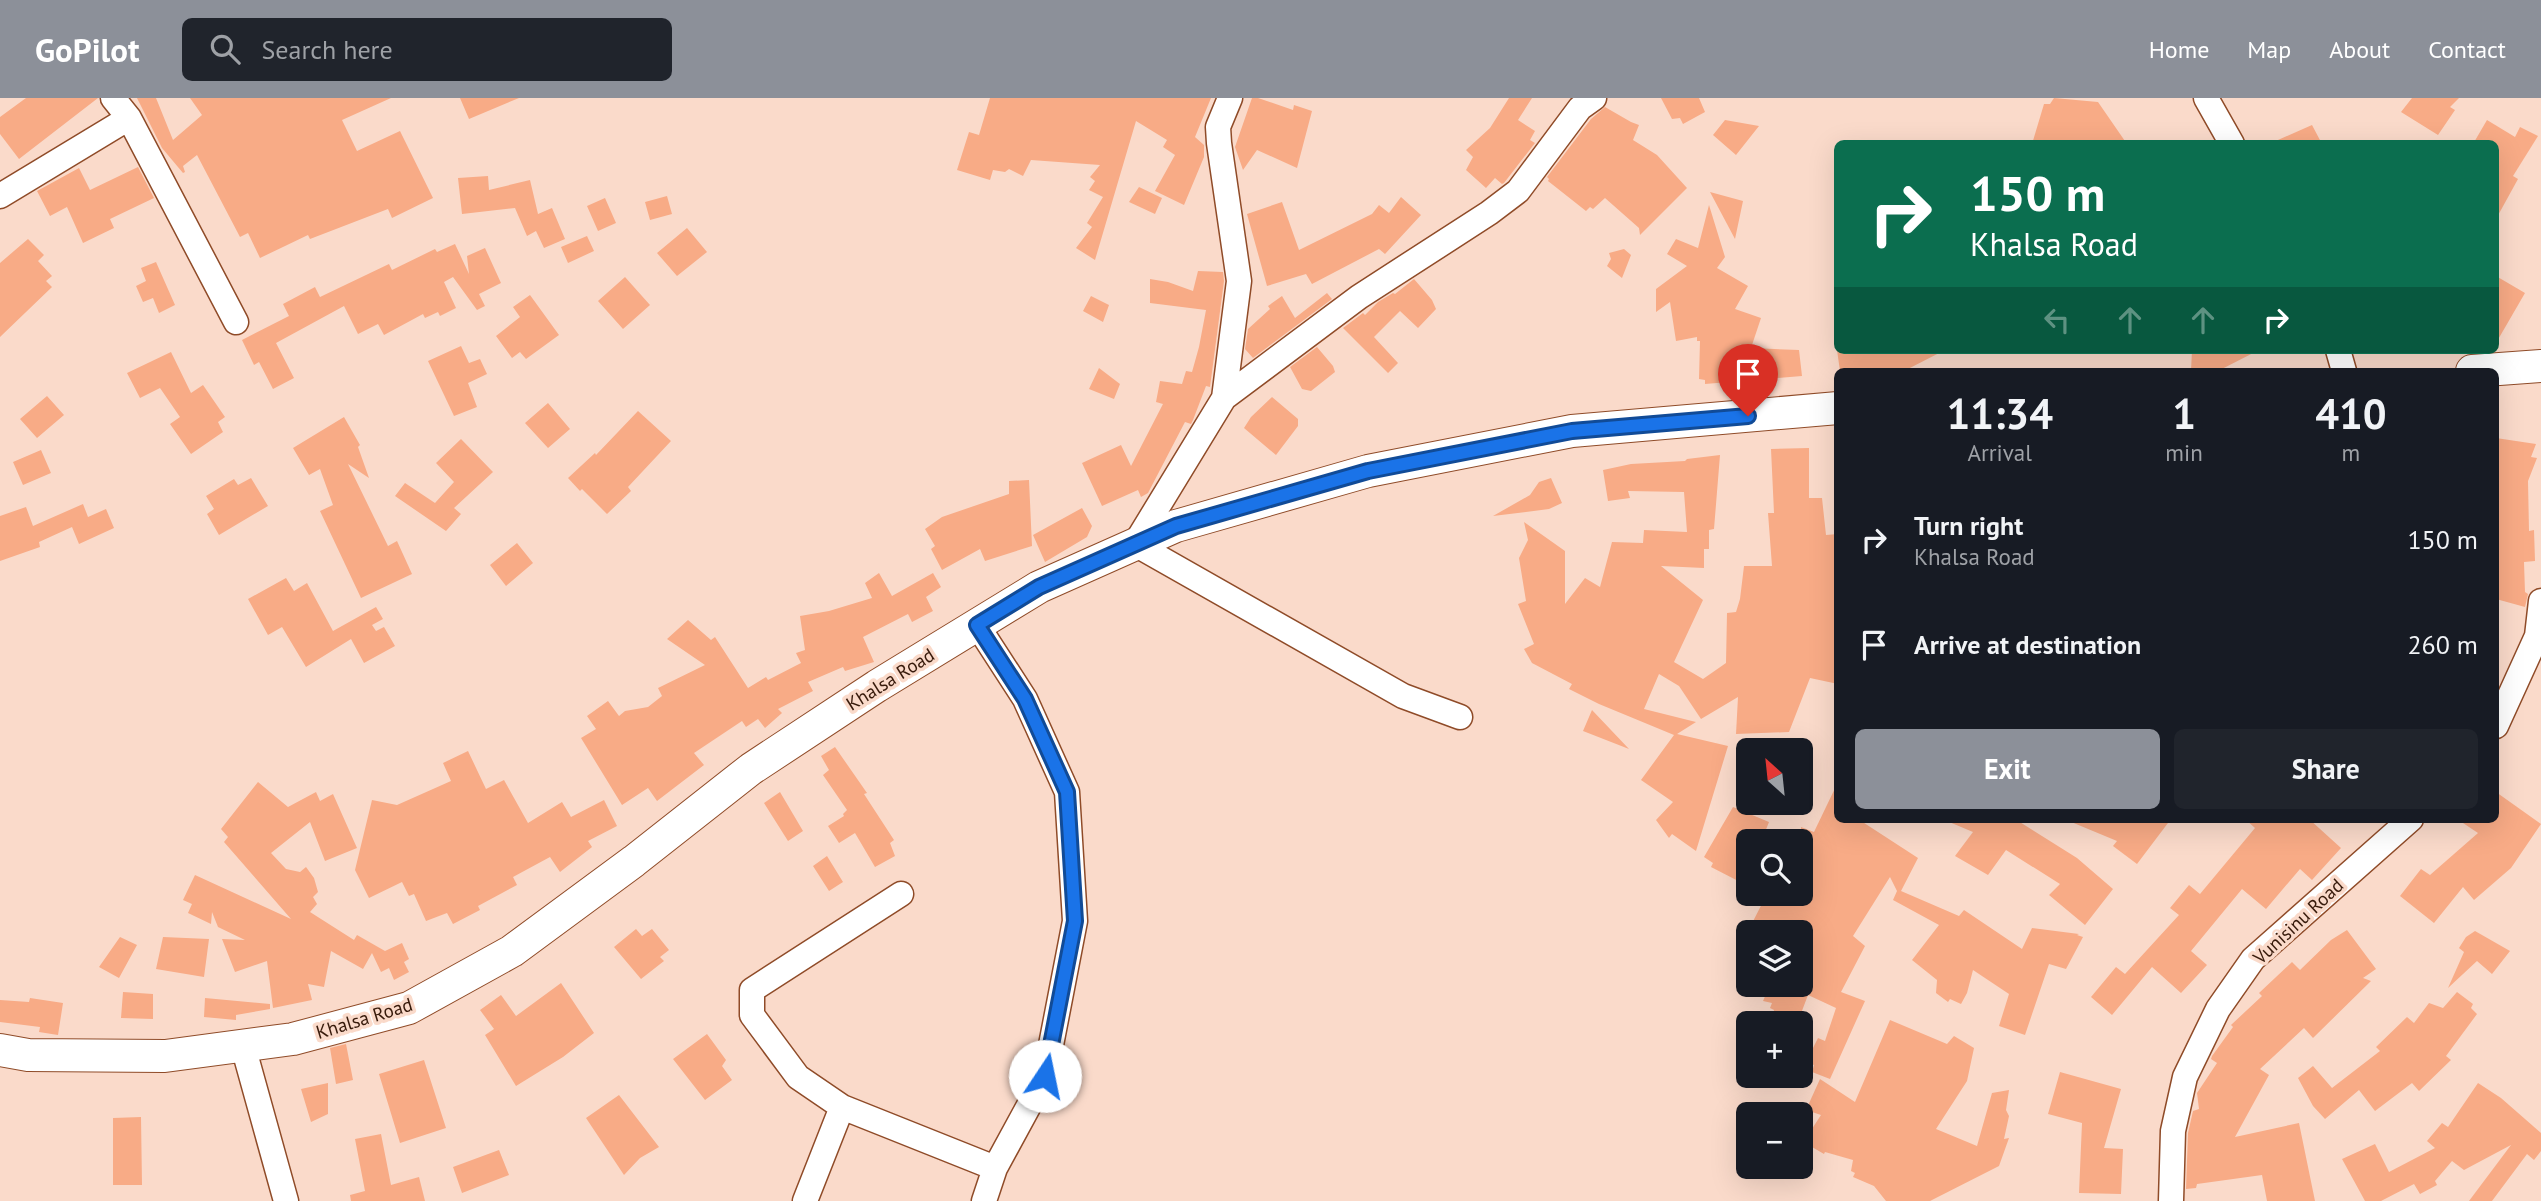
<!DOCTYPE html>
<meta charset="utf-8">
<style>
:root{--surface:#171b24;--page:#20242c;--text:#f1f3f6;--muted:#9ea1a6;--accent:#8c9099}
body{margin:0;font-family:"PT Sans",sans-serif;background:var(--page);color:var(--text);height:100vh;display:flex;flex-direction:column;font-size:26px;white-space:nowrap}
*{box-sizing:border-box;margin:0}
p{font-size:23px;color:var(--muted)}
.icon{flex:none;width:38px;height:38px;fill:none;stroke:currentColor;stroke-width:2;stroke-linecap:round;stroke-linejoin:round}
.map{position:relative;flex:1;overflow:hidden}
.details{position:absolute;left:1834px;top:270px;width:665px;height:455px;display:flex;flex-direction:column;background:var(--surface);border-radius:10px;box-shadow:0 7px 28px #0002}
.details>*{flex:none}
.banner{position:absolute;left:1834px;top:42px;width:665px;height:214px;border-radius:10px;box-shadow:0 7px 28px #0002;background:#0b6e4f;color:#fff;overflow:hidden}
.needle{width:46px;rotate:333deg}
.tools{position:absolute;left:1736px;top:640px;display:grid;gap:14px}
.tools a{display:grid;place-items:center;width:77px;height:77px;border-radius:10px;background:var(--surface);box-shadow:0 7px 28px #0002;font-size:35px}
.pin{position:absolute;display:grid;place-items:center;width:60px;height:60px;color:#fff;margin:-72px -30px;border-radius:50% 50% 50% 0;rotate:-45deg;box-shadow:0 0 7px #0007}
.pin .icon{rotate:45deg}
.me{position:absolute;width:77px;margin:-38px;rotate:11deg;stroke-linejoin:round;filter:drop-shadow(0 0 5px #0008)}
.turn{display:flex;align-items:center;gap:24px;height:147px;padding:0 21px;font-size:32px}
.turn .icon{width:91px;height:91px;stroke-width:2.5}
.turn b{display:block;font-size:49px;line-height:60px}
.lanes{display:flex;align-items:center;height:66px;padding:0 21px;background:#0003;justify-content:center;gap:35px;direction:ltr}
.lanes .off{opacity:.35}
.eta{display:flex;justify-content:space-evenly;align-items:center;height:119px;text-align:center}
.eta b{font-size:42px;font-weight:600;line-height:49px}
.cta{display:flex;gap:14px;margin-top:auto;padding:14px 21px}
.cta a{flex:1;height:80px;border-radius:10px;background:var(--accent);color:#fff;font-size:28px;font-weight:600;line-height:80px;text-align:center}
.cta a+a{background:var(--page);color:var(--text)}
ul{padding:0;list-style:none}
li{display:flex;align-items:center;gap:21px;height:105px;padding:0 21px}
li div{flex:1}
li b{display:block;font-size:26px}
li em{font-style:normal}
header{display:flex;align-items:center;gap:42px;box-sizing:border-box;height:98px;padding:0 35px;background:var(--accent);color:#fff}
header strong{font-size:33px}
nav{display:flex;gap:38px;margin-inline-start:auto;font-size:24px}
.search{width:490px;height:63px;background:var(--page);display:flex;align-items:center;gap:18px;box-sizing:border-box;padding:0 24px;border-radius:10px;color:var(--muted);font-size:26px}
.map>svg:first-child{display:block}
.building{fill:#f8ab86}
.lines{fill:none;stroke-linecap:round;stroke-linejoin:round}
.minor-casing{stroke:#8f4b28;stroke-width:27}
.major-casing{stroke:#8f4b28;stroke-width:34}
.minor{stroke:#fff;stroke-width:24}
.major{stroke:#fff;stroke-width:32}
.route-casing{stroke:#114b97;stroke-width:18}
.route{stroke:#1a73e8;stroke-width:12}
.labels{text-anchor:middle;stroke-width:7;stroke-linejoin:round;paint-order:stroke}
.street-label{font-size:19px;fill:#371a0b;stroke:#fadaca}
</style>
<header>
<strong>GoPilot</strong>
<div class="search"><svg class="icon" aria-label="search" viewBox="0 0 24 24"><circle cx="10" cy="10" r="6"/><path d="M15 15l6 6"/></svg>Search here</div>
<nav><a>Home</a><a>Map</a><a>About</a><a>Contact</a></nav>
</header>
<div class="map">
<svg width="2541" height="1103" viewBox="0 0 2541 1103">
<rect width="100%" height="100%" fill="#fadaca"/>
<path class="building" d="M26 0H98L19 61 0 36V19Z
M137 0H156L173 42 202 17 190 0H391L342 22 357 53 400 33 433 100 392 120 388 111 310 141 308 137 260 160 248 135 240 139 197 57 183 68 185 74 183 75 162 50Z
M460 0H519L469 21Z
M990 0H1211L1195 39 1204 47V59L1184 107 1155 93 1175 57 1163 49 1167 42 1136 23 1095 162 1076 150 1092 129 1087 125 1103 99 1089 92 1095 83 1090 79 1100 67 1031 62 1023 78 1009 71 1005 74 993 72 990 82 957 72 969 34 979 37Z
M1252 0H1258L1293 12 1294 7 1312 13 1297 70 1257 52 1243 72 1235 49Z
M1509 0H1532L1518 22 1535 33 1530 42 1535 45 1504 85 1502 86 1495 80 1486 90 1466 72 1473 59 1466 52 1490 30Z
M1661 0H1699L1705 14 1683 26 1680 20 1672 21Z
M2054 0 2098 4 2127 46H2032L2044 6H2050Z
M2412 0H2459L2450 9 2455 12 2438 37 2401 14Z
M1605 9 1631 24 1639 27 1633 42 1657 57 1687 90 1640 137 1639 130 1605 100 1593 111 1590 109 1586 113 1548 83 1549 81 1547 79 1591 21Z
M1725 22 1759 28 1736 57 1713 37Z
M2487 22 2515 39 2520 29 2538 38 2513 78 2518 81 2496 121V46H2473Z
M2312 27 2322 46H2269Z
M138 69 154 100 110 121 114 130 83 145 67 109 50 118 37 93 79 70 90 92Z
M488 78 489 92 530 82 538 116 552 110 565 141 544 150 536 133 527 138 515 110 462 116 458 80Z
M1139 89 1162 100 1155 116 1129 104Z
M1710 94 1743 103 1735 141Z
M667 98 672 116 650 122 645 104Z
M1401 99 1421 117 1385 156 1379 151 1312 186 1306 176 1267 188 1247 116 1282 104 1299 152 1372 116 1379 107 1389 115Z
M605 100 616 125 598 133 587 108Z
M1709 107 1725 159 1717 170 1748 188 1735 211 1761 220 1751 250 1799 252 1802 278 1705 286V282L1699 281 1700 243H1697V239L1676 243 1670 204 1656 214V191L1687 168 1667 156 1676 141 1698 150Z
M687 130 707 154 677 178 657 155Z
M587 138 594 153 568 165 561 149Z
M28 141 44 157 38 163 52 178 46 183 52 189 0 239V165Z
M455 146 469 176 467 158 485 150 501 185 479 196 485 208 477 212 453 179 444 184 456 210 440 218 438 214 425 220 423 216 384 237 378 226 358 236 344 208 276 245 294 280 273 291 259 264 254 267 242 242 289 218 283 206 315 189 320 199 389 166 392 172 435 151 437 154Z
M1624 151 1631 157 1622 180 1607 168 1611 161 1609 155Z
M156 164 175 207 159 215 153 200 143 204 136 188 146 183 141 170Z
M1198 173 1223 174 1224 183 1210 289 1206 288 1193 322 1191 326 1185 324 1148 395 1141 399 1138 392 1102 408 1082 365 1121 347 1131 368 1163 306 1156 304 1160 283 1182 286 1186 273 1192 274 1199 249 1206 212 1150 205V181L1168 184 1193 193Z
M2496 178 2525 195 2496 245Z
M625 179 650 207 623 231 598 203Z
M1414 181 1432 202 1436 211 1418 230 1400 213 1374 239 1398 265 1388 275 1343 230 1363 215 1365 217 1378 204 1393 195 1395 196Z
M1327 195 1332 201 1253 260 1245 251 1248 231 1270 211 1268 208 1282 198 1295 220Z
M530 197 559 237 526 261 520 254 512 260 496 238 520 219 513 209Z
M1091 198 1109 207 1103 224 1083 213Z
M461 248 469 265 480 261 487 276 468 285 477 309 454 318 428 263Z
M1317 249 1333 268 1335 274 1311 293 1302 291 1290 269Z
M1837 252H1945L1904 273H1840Z
M2192 252H2259L2218 273H2191Z
M171 254 191 295 203 287 225 319 218 324 223 334 191 356 170 326 180 319 160 290 140 300 127 275Z
M1099 270 1120 286 1114 301 1089 291Z
M47 298 64 317 37 340 20 321Z
M1272 299 1298 321V328L1276 357 1244 330 1251 319Z
M548 305 570 331 548 350 525 325Z
M638 313 671 343 628 389 631 393 607 416 582 391 580 393 568 380 595 355 596 357Z
M344 319 360 347 358 349 369 380 348 366 388 448 397 443 412 476 361 500 320 413 333 407 320 371 309 377 293 350Z
M2496 340 2536 346 2531 359 2537 360 2528 383 2529 433 2534 432 2535 463 2524 464 2525 494 2528 496 2525 509 2496 501Z
M461 341 493 374 454 410 461 416 446 433 395 398 405 385 435 405 454 384 436 365Z
M1809 350V400H1822L1826 437 1838 436V586L1810 580 1789 634 1736 636 1738 599 1701 621 1679 588 1659 576 1644 611 1696 624 1677 636 1728 648 1696 753 1672 736 1669 740 1656 722 1673 704 1641 682 1674 637 1599 606 1569 591 1572 586 1532 565 1524 551 1534 546 1518 506 1526 503 1519 460 1528 442 1524 424 1565 453V506L1585 480 1600 489 1612 444 1643 445 1644 432 1687 434 1684 394 1628 393 1630 400 1608 403 1603 372 1631 366 1685 363 1687 361 1720 357 1714 431 1709 432V451H1704V470L1661 468 1703 502 1674 564 1703 581 1726 565 1727 515 1736 514 1740 501 1744 468H1772L1768 415H1774L1771 351Z
M41 352 51 375 23 387 13 364Z
M251 380 268 408 219 437 207 416 214 411 206 398 234 381 238 387Z
M1551 380 1562 405 1549 411 1493 418 1530 397 1539 384Z
M1029 382 1032 448 985 463 980 451 942 472 931 451 935 448 925 431 942 419 1009 396V383Z
M83 406 88 419 106 411 114 430 79 446 72 429 39 444 40 449 0 463V418L26 409 33 428Z
M1082 410 1092 428 1087 439 1045 464 1033 437Z
M517 445 533 465 506 488 490 467Z
M879 475 892 498 933 475 941 489 926 499 933 513 912 524 908 516 863 539 874 564 845 573 843 569 808 584 813 593 778 611 782 615 765 630 758 621 746 629 742 623 694 655 704 667 657 703 648 690 622 707 581 640 596 631 587 618 608 603 619 618 625 613 648 609 662 598 658 590 705 567 667 541 688 522 711 542 715 539 748 590 766 579 768 582 801 565 796 555 805 552 800 518 829 513 872 500 865 485Z
M286 480 294 493 307 485 333 533 376 509 383 521 372 527 376 533 384 529 395 548 364 565 351 541 306 569 282 529 268 537 248 501Z
M1592 612 1629 651 1583 633Z
M835 649 867 695 864 696 894 742 890 745 895 758 875 769 855 735 839 745 828 728 844 718 843 716 847 712 823 677 829 672 821 658Z
M468 653 486 691 504 682 528 725 562 704 571 719 604 702 617 728 588 743 592 749 560 774 550 759 513 779 517 787 478 808 480 812 453 826 447 815 426 823 414 796 409 798 402 784 369 800 355 772 372 702 397 707 451 683 443 665Z
M258 684 288 709 316 694 320 703 333 696 357 750 325 763 310 724 271 755 286 771 300 774 306 769 314 780 318 794 313 799 317 806 310 814 354 842 357 837 385 853 402 845 409 861 404 864 409 874 394 882 389 870 381 874 372 855 363 871 331 853 324 889 308 886 312 902 273 910 267 863 235 874 222 841 245 842 218 829 212 814 211 826 188 815 192 806 183 802 195 777 291 821 224 744 228 739 221 731Z
M1838 684V721H1858L1918 760 1901 793 1959 818 1964 812 2022 851 2032 830 2079 836 2077 837 2083 839 2066 871 2049 866 2025 937 1999 928 2009 896 1973 872 1967 895 1961 906 1950 901 1948 904 1936 895 1937 882 1912 862 1939 827 1893 802 1897 793 1890 779 1853 838 1865 848 1841 894 1865 903 1830 981 1812 974 1814 967 1806 964 1818 940 1825 943 1836 910 1808 897 1797 926H1772L1774 912 1770 910 1772 905 1763 903 1770 887H1801V835H1747L1767 796H1801V729L1814 734Z
M780 694 803 733 788 743 764 705Z
M2496 694 2541 726 2511 770 2474 802 2463 789 2434 825 2400 798 2421 771 2430 777 2478 735 2457 721H2496Z
M1733 709 1769 724 1761 744H1748V775L1744 786 1711 769 1713 765 1704 759Z
M1942 721H2015L2077 760 2113 791 2085 827 2049 797 2060 786 2006 752 1988 777 1955 758 1973 734Z
M2064 721H2171L2137 766 2113 748 2117 743Z
M2245 721H2309L2341 750 2312 782 2300 771 2266 811 2242 791 2191 853 2207 867 2181 895 2152 869 2112 917 2091 899 2116 869 2125 876 2179 817 2170 810 2189 787 2200 796 2255 730Z
M827 758 843 784 829 793 813 768Z
M636 831 642 838 652 831 669 852 660 859 664 863 641 881 614 849Z
M2347 832 2376 871 2363 880 2371 883 2313 940 2304 930 2260 971 2269 977 2235 1039 2299 1025 2315 1103H2267L2262 1077 2197 1086 2196 1090 2186 1091 2188 1035 2193 1013 2199 1011 2197 995 2217 965 2211 961 2212 958 2233 929 2231 927 2262 898 2259 895 2292 864 2300 872 2331 842Z
M2475 833 2510 853 2492 876 2477 863 2448 890 2464 854 2459 850 2466 839Z
M120 839 137 847 119 880 99 869Z
M163 839 209 841 204 879 156 871Z
M561 885 594 935 563 959 516 988 485 937 494 931 480 912 501 897 516 918Z
M123 894 153 896V921L121 920Z
M2457 894 2473 906 2471 910 2477 916 2446 958 2451 962 2419 993 2412 985 2375 1013 2359 992 2325 1021 2313 1008 2298 980 2313 968 2332 990 2380 953 2376 949 2407 919 2414 925 2429 905 2443 910Z
M30 900 63 905 58 937 39 934 40 929 0 924V902L29 904Z
M205 900 270 906V911L236 917V922L204 919Z
M1890 922 1947 946 1954 938 1974 950 1967 983 1936 1031 1977 1048 1992 995 2009 992 2006 1012 2009 1018 2004 1041 2009 1040 1999 1068 1930 1103H1886L1874 1088 1853 1079 1855 1075 1851 1073 1853 1062 1825 1054 1824 1056 1812 1049V1044L1806 1040 1821 1017 1806 1012 1820 981 1855 1004Z
M707 936 726 962 722 968 732 982 705 1002 673 961Z
M346 946 353 982 336 986 330 950Z
M424 962 446 1030 400 1045 379 976Z
M2060 974 2121 991 2104 1050 2123 1051 2121 1096 2079 1095 2082 1025 2048 1016Z
M328 985V1016L311 1024 301 991Z
M2478 985 2501 1000 2541 1035V1053L2534 1062 2527 1056 2492 1103H2469L2511 1047 2464 1072 2452 1063 2435 1083 2437 1087 2420 1096 2414 1086 2381 1103H2365L2342 1061 2375 1046 2389 1074 2435 1050 2427 1043 2442 1025 2448 1029Z
M619 997 659 1049 640 1060 624 1077 586 1020Z
M141 1019 142 1087H113V1020Z
M381 1036 391 1087 419 1079 425 1103H351L350 1097 365 1093 355 1041Z
M499 1052 509 1077 462 1095 453 1069Z"/>
<g class="lines">
<defs>
<path id="minor" d="M113 0 129 20 236 224
M1230 0 1218 29 1219 45 1239 183 1224 300 1135 446 1403 598 1460 619
M2206 0 2232 46
M0 98 129 20
M2338 252 2344 273
M1224 300 1359 199 1489 115 1518 93 1580 10 1594 0
M977 527 1025 601 1067 694 1075 823 1045 978 995 1070 984 1103
M2496 628 2537 538 2541 503
M901 796 752 892V917L798 979 842 1009 995 1070
M243 948 286 1103
M805 1103 842 1009
M2171 1103 2173 1033 2185 979 2218 911 2253 861 2411 721"/>
<path id="major" d="M2472 273 2541 268
M0 952 28 957 165 958 293 941 409 910 512 853 634 763 751 671 877 588 1039 489 1176 428 1368 373 1572 333 1838 310"/>
</defs>
<use href="#minor" class="minor-casing"/>
<use href="#major" class="major-casing"/>
<use href="#minor" class="minor"/>
<use href="#major" class="major"/>
</g>
<g class="lines">
<defs>
<path id="route" d="M1045 978 1075 823 1067 694 1025 601 977 527 1039 489 1176 428 1368 373 1572 333 1748 318"/>
</defs>
<use href="#route" class="route-casing"/>
<use href="#route" class="route"/>
</g>
<g class="labels">
<g class="street-label">
<text transform="translate(890 581) rotate(-32)" y="7">Khalsa Road</text>
<text transform="translate(2298 823) rotate(-43)" y="7">Vunisinu Road</text>
<text transform="translate(364 920) rotate(-17)" y="7">Khalsa Road</text>
</g>
</g>
</svg>
<div class="tools">
<a><svg class="needle" viewBox="-14 -14 28 28"><path d="M0-13l5 13h-10z" fill="#e53935"/><path d="M0 13l5-13h-10z" fill="#9ea1a6"/></svg></a>
<a><svg class="icon" aria-label="search" viewBox="0 0 24 24"><circle cx="10" cy="10" r="6"/><path d="M15 15l6 6"/></svg></a>
<a><svg class="icon" aria-label="layers" viewBox="0 0 24 24"><path d="M12 4l9 5-9 5-9-5zM3 14l9 5 9-5"/></svg></a>
<a>+</a>
<a>−</a>
</div>
<div class="pin" style="left:1748px;top:318px;background:#d93025"><svg class="icon" aria-label="arrive" viewBox="0 0 24 24"><path d="M6 21V4h12l-3 4 3 4H6"/></svg></div>
<svg class="me" style="left:1045px;top:978px" viewBox="-20 -20 40 40"><circle r="19" fill="#fff"/><path d="M0-13L10 11 0 6-10 11z" fill="#1a73e8"/></svg>
<div class="banner">
<div class="turn"><svg class="icon" aria-label="right" viewBox="0 0 24 24"><path d="M7 20v-9h11M14 6l5 5-5 5"/></svg><div><b>150 m</b>Khalsa Road</div></div>
<div class="lanes"><svg class="icon off" aria-label="left" viewBox="0 0 24 24"><path d="M17 20v-9H6M10 6l-5 5 5 5"/></svg><svg class="icon off" aria-label="ahead" viewBox="0 0 24 24"><path d="M12 20V5M6 11l6-6 6 6"/></svg><svg class="icon off" aria-label="ahead" viewBox="0 0 24 24"><path d="M12 20V5M6 11l6-6 6 6"/></svg><svg class="icon" aria-label="right" viewBox="0 0 24 24"><path d="M7 20v-9h11M14 6l5 5-5 5"/></svg></div>
</div>
<section class="details">
<div class="eta">
<div><b>11:34</b><p>Arrival</p></div>
<div><b>1</b><p>min</p></div>
<div><b>410</b><p>m</p></div>
</div>
<ul>
<li><svg class="icon" aria-label="right" viewBox="0 0 24 24"><path d="M7 20v-9h11M14 6l5 5-5 5"/></svg><div><b>Turn right</b><p>Khalsa Road</p></div><em>150 m</em></li>
<li><svg class="icon" aria-label="arrive" viewBox="0 0 24 24"><path d="M6 21V4h12l-3 4 3 4H6"/></svg><div><b>Arrive at destination</b></div><em>260 m</em></li>
</ul>
<div class="cta"><a>Exit</a><a>Share</a></div>
</section>
</div>
